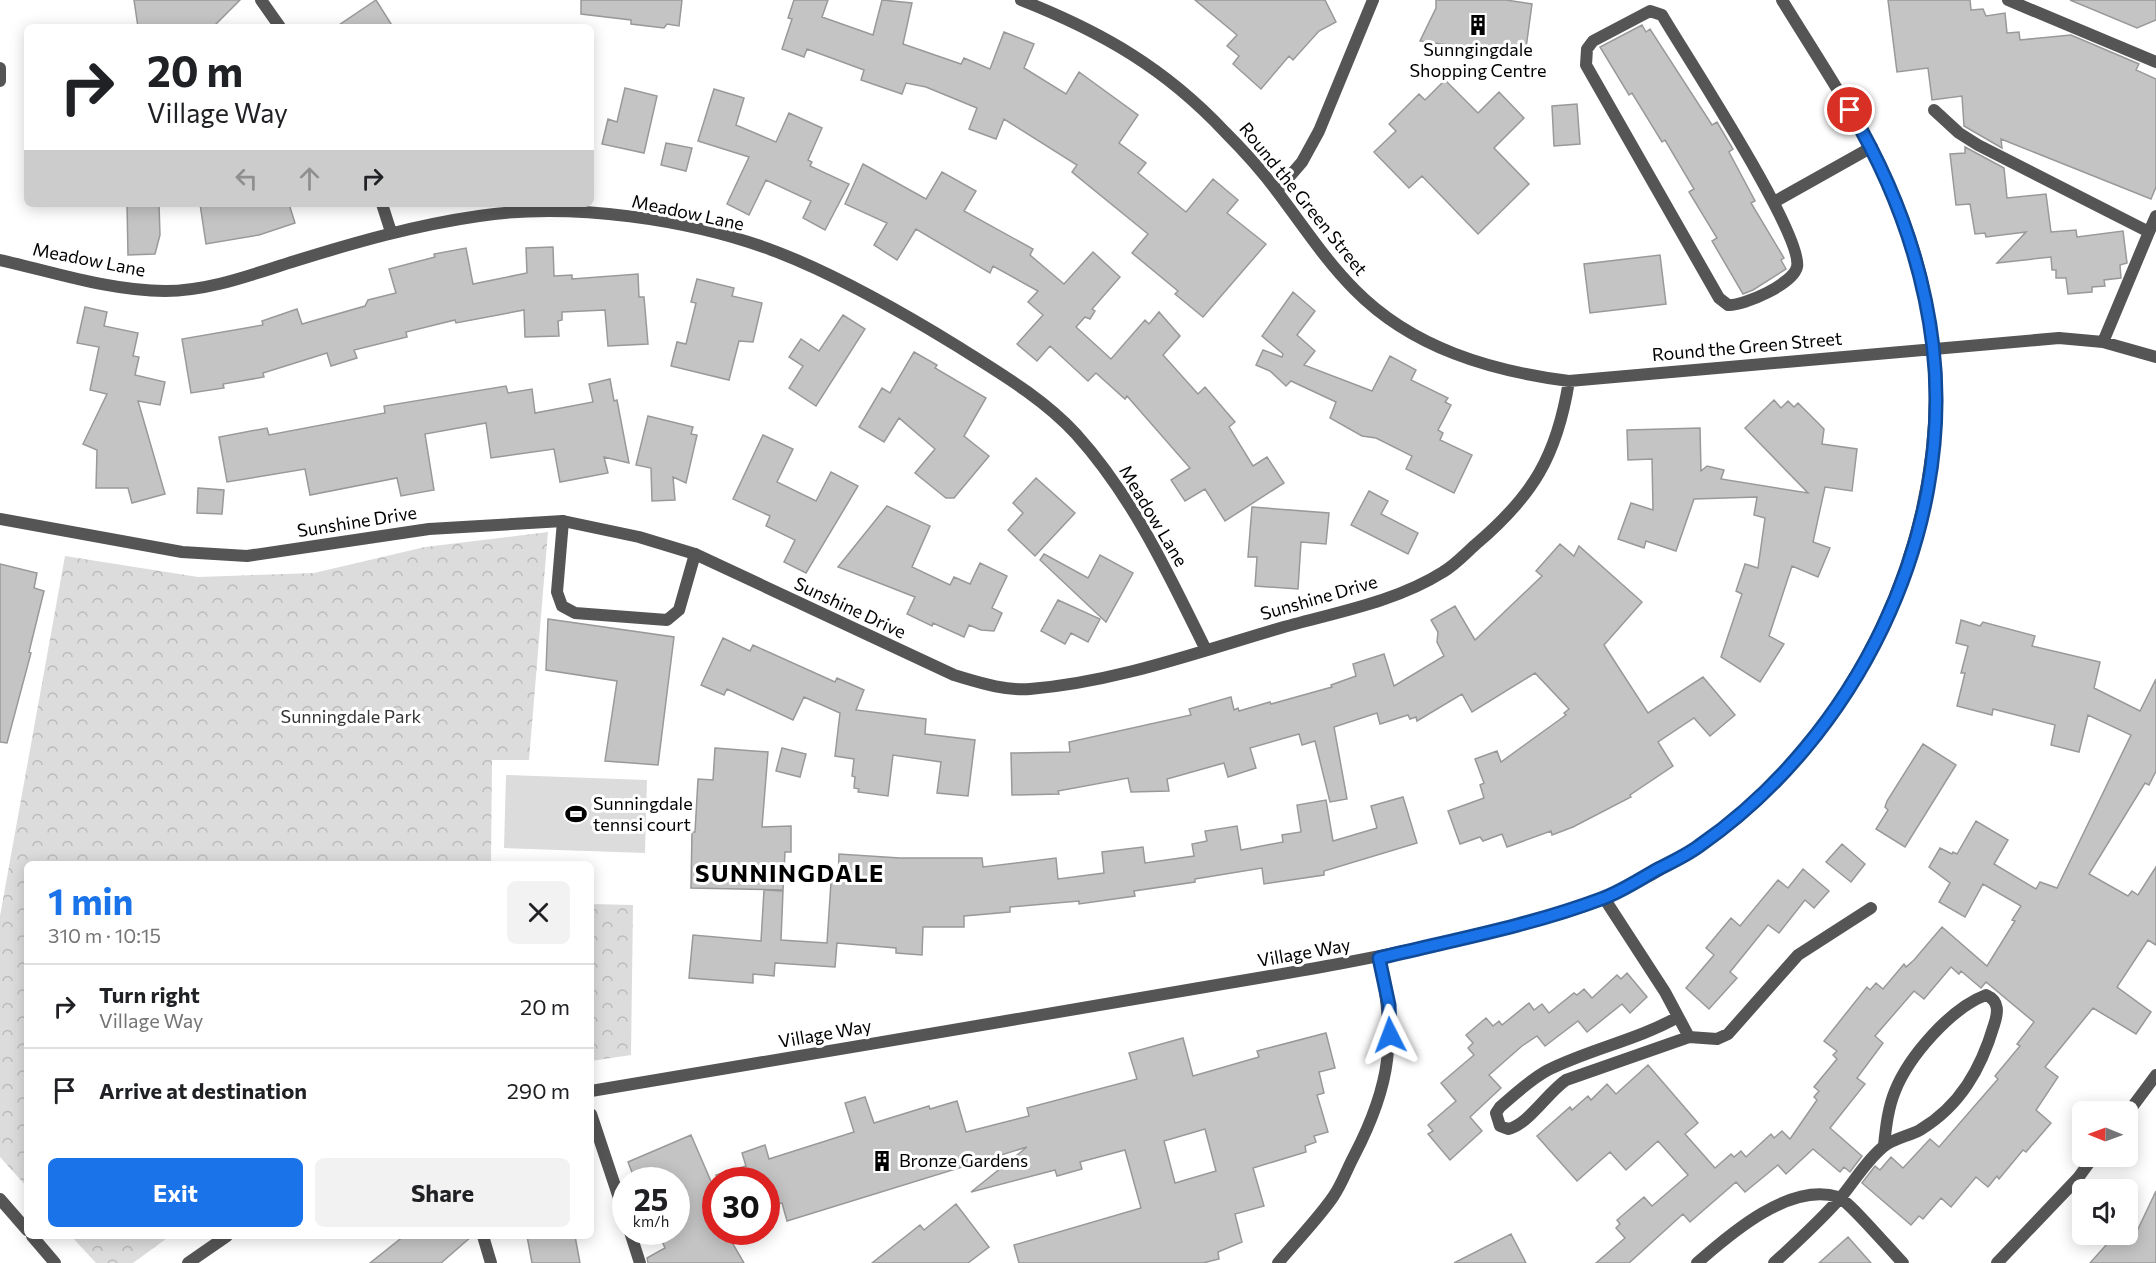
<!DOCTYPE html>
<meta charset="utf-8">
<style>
:root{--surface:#fff;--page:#f2f2f2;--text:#202124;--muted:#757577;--line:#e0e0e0;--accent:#1a73e8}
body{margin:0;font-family:Commissioner,sans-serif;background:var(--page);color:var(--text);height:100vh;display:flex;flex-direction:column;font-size:22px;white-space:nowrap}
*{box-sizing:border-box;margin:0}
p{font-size:20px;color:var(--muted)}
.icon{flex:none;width:33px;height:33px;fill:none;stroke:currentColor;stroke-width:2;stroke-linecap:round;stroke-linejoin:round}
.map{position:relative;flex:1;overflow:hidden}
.details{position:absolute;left:24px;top:861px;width:570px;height:378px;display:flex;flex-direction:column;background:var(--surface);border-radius:9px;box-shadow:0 3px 15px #0003}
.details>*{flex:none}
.guide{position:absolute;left:24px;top:24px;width:570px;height:183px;border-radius:9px;box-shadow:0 3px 15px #0003;background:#fff;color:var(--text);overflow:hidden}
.needle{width:39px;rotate:271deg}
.buttons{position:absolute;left:2072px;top:1101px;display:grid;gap:12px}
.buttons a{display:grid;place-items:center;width:66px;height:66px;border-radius:9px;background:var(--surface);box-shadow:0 3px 15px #0003;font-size:30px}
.speed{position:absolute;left:612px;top:1167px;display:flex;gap:12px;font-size:30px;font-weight:700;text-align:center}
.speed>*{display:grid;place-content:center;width:78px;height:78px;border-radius:50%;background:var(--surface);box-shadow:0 3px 15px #0003;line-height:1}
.speed small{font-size:15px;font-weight:400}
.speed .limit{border:9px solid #d22;background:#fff;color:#111}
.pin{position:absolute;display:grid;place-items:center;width:51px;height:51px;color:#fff;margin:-26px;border:3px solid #fff;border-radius:50%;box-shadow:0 2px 6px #0007}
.me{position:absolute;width:66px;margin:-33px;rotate:357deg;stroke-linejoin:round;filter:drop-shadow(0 0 4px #0008)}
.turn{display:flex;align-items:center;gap:21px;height:126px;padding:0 24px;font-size:27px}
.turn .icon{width:78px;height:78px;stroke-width:2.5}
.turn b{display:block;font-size:42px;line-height:51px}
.lanes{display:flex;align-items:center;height:57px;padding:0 24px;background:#0003;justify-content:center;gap:30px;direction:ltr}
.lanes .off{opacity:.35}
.round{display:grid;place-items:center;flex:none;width:63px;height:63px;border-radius:9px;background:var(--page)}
.headline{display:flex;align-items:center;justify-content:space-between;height:102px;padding:0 24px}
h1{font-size:36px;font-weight:700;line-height:45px;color:var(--accent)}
.action{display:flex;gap:12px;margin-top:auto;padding:12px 24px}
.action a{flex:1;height:69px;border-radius:9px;background:var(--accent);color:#fff;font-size:24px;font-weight:700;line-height:69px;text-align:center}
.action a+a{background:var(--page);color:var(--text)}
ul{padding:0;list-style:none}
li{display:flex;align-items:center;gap:18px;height:84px;padding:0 24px;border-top:2px solid var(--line)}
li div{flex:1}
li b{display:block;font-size:22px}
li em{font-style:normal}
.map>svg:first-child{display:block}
.grass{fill:#dcdcdc}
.park{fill:url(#park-crowns)}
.building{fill:#c4c4c4;stroke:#999;stroke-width:1.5;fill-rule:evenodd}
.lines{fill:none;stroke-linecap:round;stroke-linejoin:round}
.lane{stroke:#555;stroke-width:12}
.street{stroke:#555;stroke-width:12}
.route-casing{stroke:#114b97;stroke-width:15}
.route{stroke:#1a73e8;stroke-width:10}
.labels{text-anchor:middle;stroke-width:6;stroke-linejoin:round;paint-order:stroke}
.poi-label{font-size:18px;fill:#000;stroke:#fff;text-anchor:start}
.street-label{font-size:18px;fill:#000;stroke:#fff}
.park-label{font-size:18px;fill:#333;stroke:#fff}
.district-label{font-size:24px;font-weight:bold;letter-spacing:1.5px;fill:#000;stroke:#fff}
</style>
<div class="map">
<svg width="2156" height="1263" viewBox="0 0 2156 1263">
<defs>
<pattern id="park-crowns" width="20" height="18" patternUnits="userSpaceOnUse" patternTransform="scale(1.5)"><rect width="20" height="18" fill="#dcdcdc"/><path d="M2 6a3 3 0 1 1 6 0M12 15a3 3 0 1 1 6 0" fill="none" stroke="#bbb"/></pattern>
</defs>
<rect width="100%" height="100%" fill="#fff"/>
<path class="grass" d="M506 775 647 780 645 853 504 848Z"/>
<path class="park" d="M548 532 529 760H492L491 861 557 864H27V1187L0 1157V916L65 556 198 577 314 573 425 547Z
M591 904 633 905 631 1055 591 1061Z
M71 1236H170L133 1263H96Z"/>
<path class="building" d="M134 0H240L214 26 209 27H138Z
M376 0 393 27H336Z
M581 0H682L679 26 667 24 664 28 631 24V20L581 14Z
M794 0H828L822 17 873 35 882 0 912 3 903 44 961 64 964 58 990 69 1004 32 1034 44 1024 68 1066 94 1079 72 1138 115 1119 143 1146 163 1138 173 1186 212 1213 179 1238 200 1227 213 1266 244 1203 317 1175 294 1178 291 1132 253 1148 234 1072 172 1077 165 1004 119 996 139 969 129 977 108 926 87 906 83 902 94 861 80 864 70 807 49 804 57 782 49 792 19 788 18Z
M1195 0H1325L1336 22 1319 31 1293 60 1289 56 1261 89 1233 64 1239 56 1227 46 1237 35Z
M1436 0H1506L1532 4 1526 48 1505 44 1504 53 1420 41 1436 8Z
M1888 0H1970L1971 10 1983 9 1986 16 2005 13 2007 33 2019 32 2020 40 2071 35 2139 64 2136 70 2156 79V187L2151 199 2001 139 2002 148 1964 126 1962 96 1932 100 1928 68 1897 72Z
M2070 0H2156V20L2137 28Z
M1642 25 1646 32 1650 29 1712 125 1717 122 1733 149 1729 152 1755 201 1751 203 1784 258 1781 260 1786 269 1753 290 1743 294 1712 241 1717 238 1689 192 1694 189 1665 140 1662 142 1632 93 1629 95 1600 47Z
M1445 80 1478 113 1499 92 1524 118 1494 148 1529 184 1478 234 1422 176 1409 188 1374 152 1396 131 1389 124 1419 94 1425 100Z
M625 88 657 96 644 153 602 144 608 119 617 122Z
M714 89 744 98 736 125 776 142 789 113 822 128 808 160 812 162 810 166 849 184 825 230 803 218 811 201 766 180 749 215 727 204 749 157 698 141Z
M1577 104 1580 144 1554 146 1552 106Z
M666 143 692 148 686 171 661 165Z
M1965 147 2004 168 2007 198 2046 194 2051 232 2076 230 2077 237 2123 231 2127 263 2120 265 2121 278 2104 280 2105 286 2092 287V292L2068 294 2066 278H2056V270H2052L2051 257 1997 263 2026 232 1986 237 1985 233 1975 234 1970 204 1956 205 1950 154 1965 153Z
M863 164 926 199 942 172 976 191 964 211 1033 249 1030 255 1064 284 1093 252 1120 277 1092 309 1095 311 1090 319 1085 317 1076 327 1111 359 1145 320 1149 324 1159 312 1180 336 1163 355 1198 394 1205 387 1235 422 1229 427 1253 466 1267 457 1284 483 1225 521 1205 489 1185 501 1171 480 1190 468 1127 396 1125 399 1096 373 1088 381 1050 346 1037 361 1017 344 1043 315 1028 302 1038 291 993 266 990 273 916 229 897 260 874 245 887 223 845 204Z
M127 204H159L160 235 155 254 128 255Z
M200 204H289L295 223 259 235 206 244Z
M553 247 554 276 572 275V279L638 274 639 297H644L648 344 608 346 605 310 562 312V320L558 321 559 336 525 337 524 310 456 323 455 320 406 332 407 337 354 350 357 358 331 366 327 353 263 373 264 377 223 384 224 388 191 393 182 339 263 325 262 321 297 309 302 324 365 306 368 300 396 293 389 269 435 257 434 254 466 248 473 284 527 273 526 248Z
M1660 255 1666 304 1590 313 1584 264Z
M697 279 734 288 732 296 762 303 753 342 739 341 729 380 671 366 677 342 686 344 696 303 691 302Z
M1293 292 1315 311 1297 335 1315 351 1304 365 1372 391 1390 356 1416 370 1411 380 1448 398 1445 402 1451 405 1438 430 1443 433 1440 440 1472 455 1454 493 1406 469 1412 456 1376 438 1362 436 1330 418 1336 402 1291 381 1286 386 1270 371 1256 365 1263 350 1282 357 1283 354 1262 336Z
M85 307 107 312 104 326 138 333 133 356 139 357 135 375 165 382 160 405 138 401 165 494 132 503 128 488H96L97 450 83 444 107 394 90 390 99 347 77 343Z
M843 315 865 329 816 406 789 388 803 366 789 357 801 339 819 351Z
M914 352 937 365 935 368 986 398 964 436 989 456 954 498H946L915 473 935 449 899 418 884 442 859 427 882 388 890 393Z
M610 379 614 401 617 400 629 463 604 457 608 473 560 482 554 449 491 458 486 423 425 434 434 490 401 496 397 478 310 495 305 469 227 482 219 437 267 428 269 435 385 413 384 406 506 386 508 393 532 389 535 413 593 402 589 384Z
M1774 400 1781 408 1788 401 1794 407 1798 403 1824 429 1822 444 1857 449 1852 491 1825 487 1813 542 1830 548 1818 577 1792 566 1769 636 1784 644 1760 682 1721 657 1742 594 1736 591 1745 564 1758 568 1765 518 1754 515 1757 497 1694 499 1676 551 1646 541 1644 548 1618 539 1631 503 1653 510 1652 459 1628 460 1627 430 1700 428 1701 471 1707 466 1724 470 1721 479 1808 493 1745 428Z
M648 416 693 427 691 434 697 435 686 483 673 477 675 500 652 501 651 468 636 465Z
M763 435 793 449 777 482 816 501 831 472 858 486 806 573 784 562 795 540 766 526 770 516 733 499Z
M1036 478 1075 513 1035 556 1008 530 1023 513 1013 503Z
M198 488 224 490 222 514 197 513Z
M1369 491 1388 501 1381 514 1418 533 1408 554 1351 525Z
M887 506 930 526 912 567 950 585 954 577 970 584 980 563 1007 576 992 608 1002 613 994 631 981 630 969 625 964 637 933 623 932 626 907 614 915 597 838 567Z
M1252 507 1329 513 1326 544 1301 542 1298 589 1255 586 1257 557H1248Z
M1560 544 1574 556 1579 546 1642 602 1604 645 1648 713 1703 677 1735 715 1710 736 1694 718 1658 742 1673 766 1630 795 1631 797 1573 827 1552 835 1551 831 1507 847 1502 834 1483 841 1480 837 1460 844 1448 811 1484 798 1480 785 1484 783 1475 759 1497 751 1501 762 1566 715 1564 713 1569 709 1535 673 1472 712 1462 694 1417 721 1416 717 1410 719 1408 715 1380 724 1377 713 1334 727 1347 799 1330 802 1315 741 1302 745 1299 734 1250 748 1256 768 1228 777 1224 763 1167 779 1169 791 1131 792 1128 778 1058 791 1059 794 1012 795 1011 753 1070 752 1069 742 1191 715 1189 709 1231 697 1234 710 1238 708 1239 711 1270 702 1271 704 1332 687 1331 685 1356 676 1353 664 1384 654 1394 686 1444 656 1437 642 1438 632 1431 620 1455 606 1475 640 1542 576 1536 571Z
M1044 554 1088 578 1100 555 1133 573 1106 622 1040 560Z
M0 564 37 573 34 588 44 591 29 652 31 653 7 743 0 742Z
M1058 600 1100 619 1088 642 1071 633 1065 644 1041 631Z
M548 619 674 637 658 765 605 761 617 681 546 670Z
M1961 620 1980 626 1983 622 2035 636 2032 646 2100 662 2094 688 2140 711 2156 679V771L2149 785 2145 783 2089 874 2128 896 2132 891 2138 895 2156 867V945L2148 940 2117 987 2151 1012 2136 1034 2093 1008 2045 1067 2058 1077 2036 1110 2051 1123 2026 1152 2023 1150 1999 1179 1997 1176 1988 1187 1976 1177 1951 1207 1941 1198 1923 1219 1919 1216 1911 1225 1862 1183 1875 1166 1880 1170 1891 1157 1903 1168 1930 1139 1939 1147 1998 1079 1995 1076 2020 1046 2017 1044 2034 1022 1986 982 1981 988 1961 971 1959 974 1951 967 1924 999 1914 991 1875 1036 1883 1043 1857 1078 1865 1084 1830 1128 1862 1156 1850 1172 1844 1167 1840 1172 1813 1149 1786 1174 1778 1165 1745 1192 1736 1182 1690 1222 1683 1214 1629 1263H1596L1625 1238 1616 1228 1620 1224 1617 1220 1644 1197 1652 1206 1688 1175 1658 1141 1626 1170 1610 1152 1577 1181 1537 1136 1570 1107 1572 1110 1588 1096 1591 1100 1607 1084 1616 1094 1648 1065 1698 1123 1685 1134 1715 1168 1731 1154 1734 1157 1741 1151 1746 1157 1771 1134 1774 1138 1782 1131 1790 1139 1817 1100 1814 1097 1819 1091 1814 1087 1837 1059 1833 1055 1837 1051 1824 1041 1867 987 1870 990 1876 983 1883 989 1904 964 1906 967 1914 960 1942 927 1987 966 2015 921 2012 920 2021 906 1983 884 1965 917 1939 902 1950 883 1929 867 1940 848 1952 854 1953 852 1957 854 1976 821 2008 840 1994 864 2036 889 2040 882 2057 888 2131 735 2088 715 2079 752 2051 745 2055 725 1993 709 1992 715 1957 706 1965 673H1961L1968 646 1956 643Z
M723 638 750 651 753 645 835 682 837 678 864 690 856 710 926 719 925 734 975 740 968 796 937 793 941 762 893 755 888 796 858 792 859 789 854 788 855 777 852 776 854 759 835 756 840 713 804 697 793 720 727 689 724 695 701 685Z
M1923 744 1956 765 1905 847 1876 829 1888 810 1885 807 1887 801Z
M715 748 768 752 762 827 791 826V852H785L783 890 691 888 692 832H695L698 779 713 780Z
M782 748 806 754 800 777 776 771Z
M1403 797 1417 843 1324 871V875L1264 884 1262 868 1195 879V882L1134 891 1135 896 1079 904V901L1010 907V912L964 916V927H923L922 955 896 953V948L837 943 835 967 775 963 774 976 753 974V983L689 978 693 935 761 941 764 890 783 891 781 940 827 943 831 882H838L839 854 900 858H982L983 867 1056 858 1058 879 1104 873 1102 852 1143 847 1145 863 1194 856 1192 844 1207 841 1205 831 1237 826 1241 850 1283 842 1282 835 1301 832 1297 805 1326 800 1333 841 1377 828 1371 806Z
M1842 844 1865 864 1851 882 1826 862Z
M1803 869 1829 891 1814 908 1805 900 1779 933 1768 925 1730 972 1737 978 1709 1009 1686 988 1714 955 1706 948 1731 918 1740 926 1778 880 1788 888Z
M1627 973 1647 997 1630 1013 1622 1004 1587 1032 1578 1021 1545 1046 1537 1036 1522 1046 1489 1075 1501 1088 1470 1117 1482 1131 1450 1160 1428 1134 1433 1131 1428 1125 1456 1101 1441 1083 1474 1055 1468 1048 1473 1043 1466 1035 1486 1018 1493 1026 1499 1021 1502 1025 1529 1003 1534 1010 1542 1004 1549 1013 1574 993 1577 995 1584 989 1592 998 1617 975 1621 979Z
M1326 1033 1335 1068 1319 1072 1324 1093 1317 1095 1328 1132 1314 1136 1316 1142 1305 1146 1306 1152 1253 1168 1264 1206 1235 1214 1242 1242 1218 1252 1219 1259 1203 1263H1019L1014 1245 1141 1208 1125 1150 1080 1162 1082 1169 1057 1176 1055 1170 971 1192 1027 1147 787 1221 782 1203 766 1207V1180H717L716 1175 746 1166 742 1153 765 1145 769 1159 854 1132 845 1103 865 1097 874 1123 929 1106 930 1109 957 1101 966 1132 1029 1116 1027 1108 1137 1079 1129 1053 1183 1038 1193 1076 1259 1057 1257 1051ZM1205 1129 1216 1171 1175 1183 1164 1141Z
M691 1135 716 1193V1232H726L744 1263H648L647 1258 665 1248 658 1232H676V1180H635L628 1162Z
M2156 1191V1263H2090L2116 1234H2127L2129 1220 2138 1229Z
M956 1204 989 1247 968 1263H872L920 1225 924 1230Z
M1511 1234 1526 1263H1454Z
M404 1236H472L441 1263H370Z
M527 1236H575L580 1263H532Z
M1848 1237 1871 1263H1819Z"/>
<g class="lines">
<path class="lane" d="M563 521 557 592 562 606 575 613 667 620 679 610 695 554"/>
<path class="street" d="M261 0 280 27
M1021 0C1102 32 1165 68 1225 132 1244 151 1263 172 1279 194 1304 227 1326 261 1355 290 1412 348 1491 371 1569 381L2059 338 2103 342 2156 357
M2008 0 2156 62
M1650 11 1662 15C1684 53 1804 235 1797 267 1793 284 1744 306 1728 305L1719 298 1586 65 1587 49 1593 41Z
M0 68V81
M1934 110 1959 133 1978 145 2149 232 2103 342
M1277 191 1302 162 1319 131 1373 0
M1774 202 1872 147
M382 204 391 232
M2149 232 2156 216
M0 260C54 272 110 291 165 291 210 291 253 274 295 261 356 242 416 225 479 216 570 202 691 219 777 252 839 276 900 311 957 346 998 372 1043 398 1076 434 1133 497 1169 575 1206 650
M0 519 182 552 247 556 429 529 563 521 639 537 695 554 954 675C978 682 1004 691 1030 689 1115 682 1195 653 1277 629 1332 613 1394 603 1443 572 1455 565 1465 554 1475 545 1533 496 1557 456 1569 381
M1604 898 1665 992 1689 1037
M1678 1017C1637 1040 1590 1049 1548 1070 1531 1079 1515 1094 1500 1107L1496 1113 1500 1126 1508 1129C1528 1125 1547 1093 1566 1080L1689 1037 1717 1039 1728 1034 1798 955 1871 908
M591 1091C796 1057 1000 1022 1205 987 1295 972 1385 957 1474 935 1518 925 1565 916 1606 897 1662 872 1720 837 1764 794 1912 645 1979 422 1904 221 1875 142 1826 72 1782 0
M591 1114 626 1219
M2127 1114 2156 1075
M0 1199 27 1230
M630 1232 640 1263
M32 1236 55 1263
M483 1236 491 1263
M188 1263 227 1236
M1278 1263C1296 1241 1317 1220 1333 1197 1342 1184 1347 1169 1354 1156 1392 1083 1396 1038 1379 958
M1697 1263C1731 1233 1790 1182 1838 1197 1849 1201 1892 1252 1903 1263
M1774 1263C1797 1242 1821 1220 1842 1196 1855 1180 1867 1160 1883 1147 1892 1139 1909 1136 1920 1130 1960 1106 1981 1069 1994 1025 1998 1013 2000 1001 1986 995 1951 1008 1909 1056 1895 1091 1888 1108 1886 1127 1884 1145
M1997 1263 2078 1178 2094 1156"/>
</g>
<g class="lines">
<defs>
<path id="route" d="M1390 1035 1389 1005 1379 958C1453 940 1529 926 1601 899 1621 892 1640 879 1658 869 1672 862 1687 855 1699 846 1855 738 1955 537 1933 347 1923 262 1893 183 1850 110"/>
</defs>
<use href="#route" class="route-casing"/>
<use href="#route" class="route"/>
</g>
<defs>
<symbol id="building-bare" viewBox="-9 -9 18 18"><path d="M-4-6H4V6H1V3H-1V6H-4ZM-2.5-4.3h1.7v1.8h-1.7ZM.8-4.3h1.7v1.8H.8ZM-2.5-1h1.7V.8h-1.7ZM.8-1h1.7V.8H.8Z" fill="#000" stroke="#fff" stroke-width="2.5" paint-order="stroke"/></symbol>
<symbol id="stadium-bare" viewBox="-9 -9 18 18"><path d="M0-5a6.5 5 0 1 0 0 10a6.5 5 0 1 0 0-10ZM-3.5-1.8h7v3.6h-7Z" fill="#000" stroke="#fff" stroke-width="2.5" paint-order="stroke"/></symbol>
</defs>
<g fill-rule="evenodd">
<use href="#building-bare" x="1463" y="10" width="30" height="30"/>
<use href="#stadium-bare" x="561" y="799" width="30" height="30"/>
<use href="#building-bare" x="867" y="1146" width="30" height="30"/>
</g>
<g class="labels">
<g class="poi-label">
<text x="1478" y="56" text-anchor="middle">Sunngingdale<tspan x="1478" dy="21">Shopping Centre</tspan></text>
<text x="593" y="810">Sunningdale<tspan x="593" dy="21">tennsi court</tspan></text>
<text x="899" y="1167">Bronze Gardens</text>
</g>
<g class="street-label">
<text transform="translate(1303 199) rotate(51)" y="6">Round the Green Street</text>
<text transform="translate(688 213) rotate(12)" y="6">Meadow Lane</text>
<text transform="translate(89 260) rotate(11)" y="6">Meadow Lane</text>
<text transform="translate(1747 347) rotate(-5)" y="6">Round the Green Street</text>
<text transform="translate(1153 516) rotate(59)" y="6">Meadow Lane</text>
<text transform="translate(357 522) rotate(-9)" y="6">Sunshine Drive</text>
<text transform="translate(1319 598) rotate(-16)" y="6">Sunshine Drive</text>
<text transform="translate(850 608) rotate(25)" y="6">Sunshine Drive</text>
<text transform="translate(1304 953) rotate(-10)" y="6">Village Way</text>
<text transform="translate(825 1034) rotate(-10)" y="6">Village Way</text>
</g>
<g class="park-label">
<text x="351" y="723">Sunningdale Park</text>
</g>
<g class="district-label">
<text x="790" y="882">SUNNINGDALE</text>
</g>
</g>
</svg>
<div class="buttons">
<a><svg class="needle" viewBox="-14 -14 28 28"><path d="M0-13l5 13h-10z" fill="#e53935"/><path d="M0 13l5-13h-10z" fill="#757577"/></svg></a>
<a><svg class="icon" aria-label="sound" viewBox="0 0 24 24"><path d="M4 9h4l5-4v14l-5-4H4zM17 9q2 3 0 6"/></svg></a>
</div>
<div class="speed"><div>25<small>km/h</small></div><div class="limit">30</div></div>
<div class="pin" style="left:1850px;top:110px;background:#d93025"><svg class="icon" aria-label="arrive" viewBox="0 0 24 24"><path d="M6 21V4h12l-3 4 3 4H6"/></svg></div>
<svg class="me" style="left:1390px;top:1035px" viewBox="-20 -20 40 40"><path d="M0-17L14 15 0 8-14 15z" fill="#1a73e8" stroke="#fff" stroke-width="4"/></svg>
<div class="guide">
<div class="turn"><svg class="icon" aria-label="right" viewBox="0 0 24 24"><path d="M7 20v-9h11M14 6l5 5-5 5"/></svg><div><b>20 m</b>Village Way</div></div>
<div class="lanes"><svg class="icon off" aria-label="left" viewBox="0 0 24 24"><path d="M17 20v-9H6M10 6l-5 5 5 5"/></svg><svg class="icon off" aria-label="ahead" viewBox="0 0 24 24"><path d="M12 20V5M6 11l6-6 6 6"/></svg><svg class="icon" aria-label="right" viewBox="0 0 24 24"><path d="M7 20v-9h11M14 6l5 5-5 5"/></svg></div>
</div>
<section class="details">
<div class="headline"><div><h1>1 min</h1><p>310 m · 10:15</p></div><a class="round"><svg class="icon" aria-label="close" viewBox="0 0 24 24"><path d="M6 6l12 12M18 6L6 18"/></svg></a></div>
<ul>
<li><svg class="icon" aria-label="right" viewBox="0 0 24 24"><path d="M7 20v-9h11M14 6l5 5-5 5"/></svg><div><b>Turn right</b><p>Village Way</p></div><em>20 m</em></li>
<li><svg class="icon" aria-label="arrive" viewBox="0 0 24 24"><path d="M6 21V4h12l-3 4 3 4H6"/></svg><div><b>Arrive at destination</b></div><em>290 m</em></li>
</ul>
<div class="action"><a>Exit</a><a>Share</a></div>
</section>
</div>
